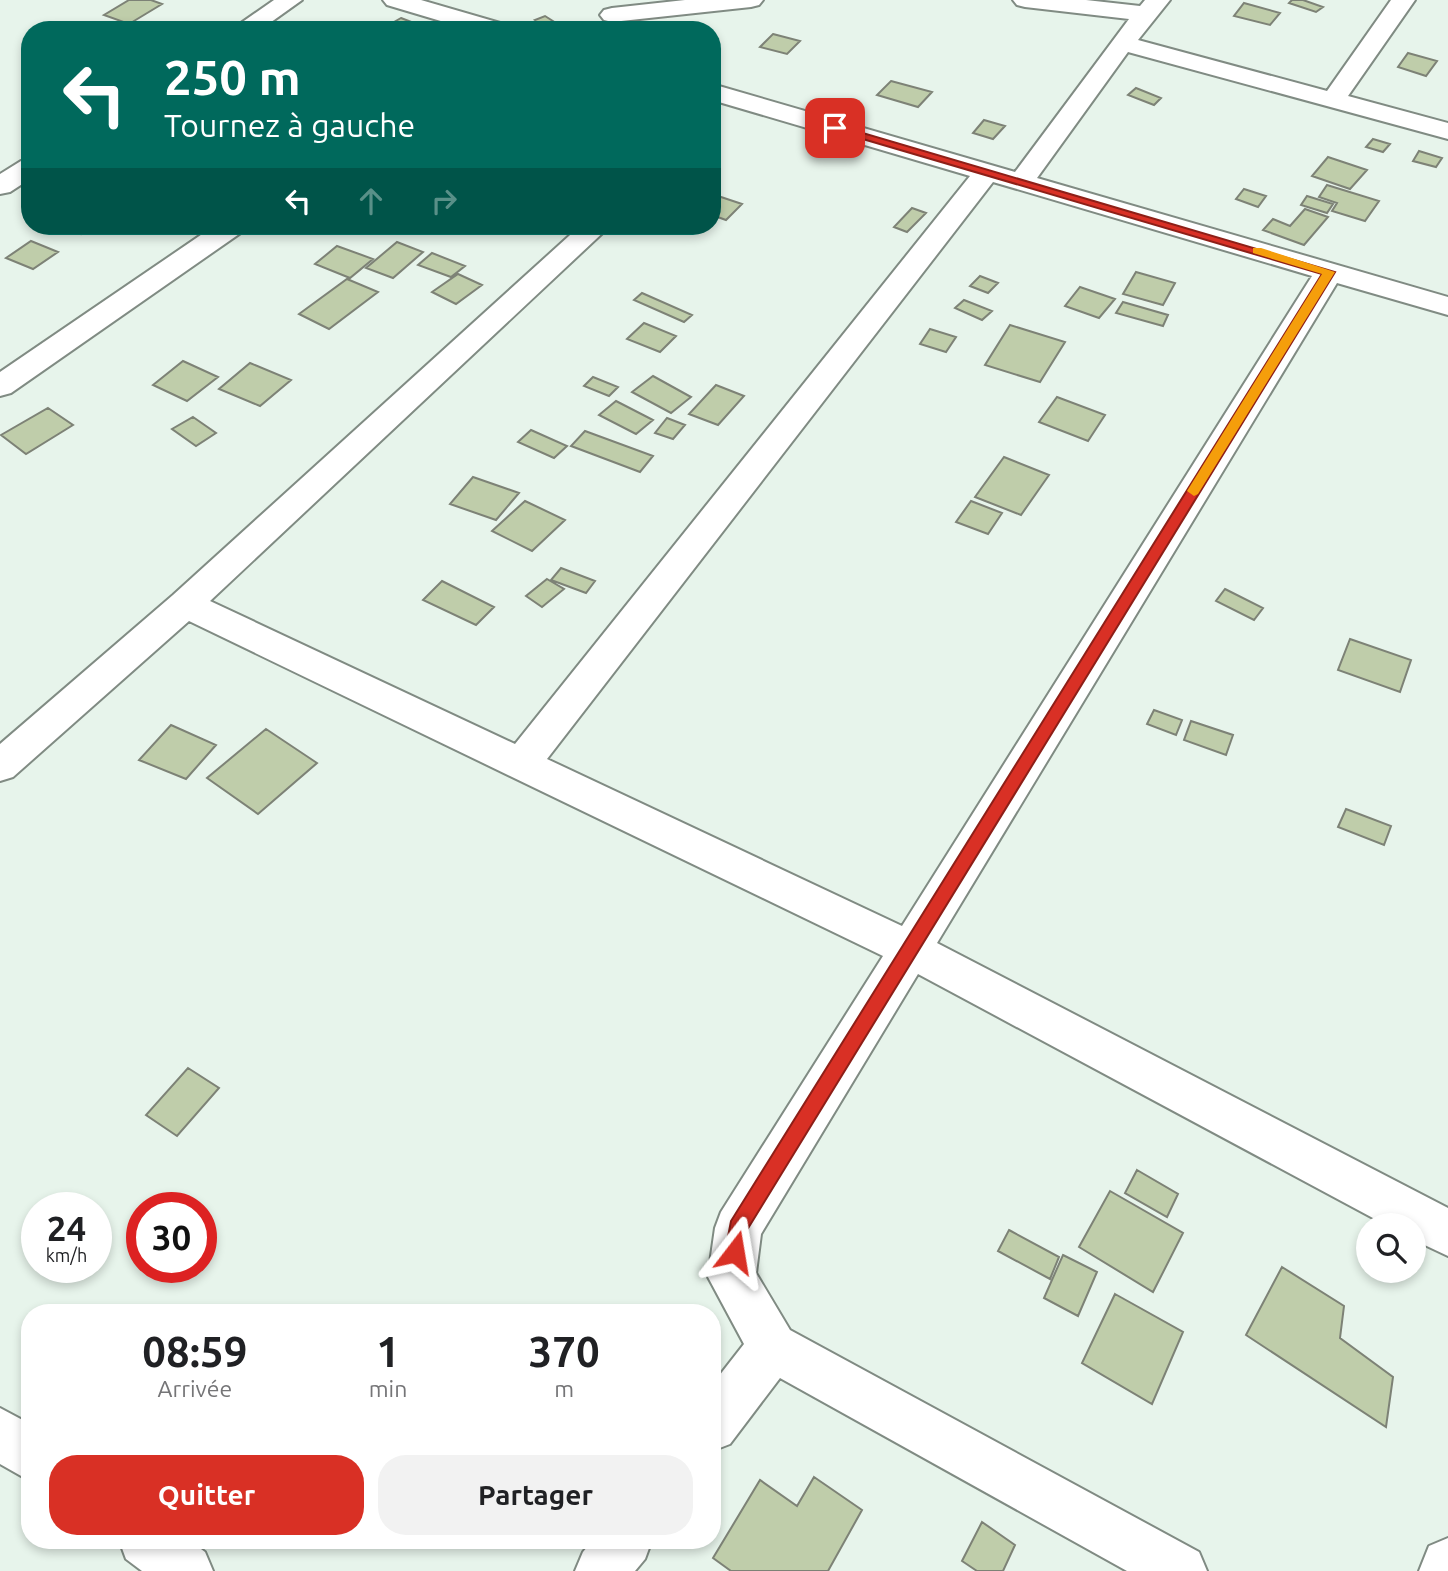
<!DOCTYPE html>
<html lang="fr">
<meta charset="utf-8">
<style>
:root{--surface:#fff;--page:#f2f2f2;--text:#202124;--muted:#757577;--accent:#d93025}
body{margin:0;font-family:Ubuntu,sans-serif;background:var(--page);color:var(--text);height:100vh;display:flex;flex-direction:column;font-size:26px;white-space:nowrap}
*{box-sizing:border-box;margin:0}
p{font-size:23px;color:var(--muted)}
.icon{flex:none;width:38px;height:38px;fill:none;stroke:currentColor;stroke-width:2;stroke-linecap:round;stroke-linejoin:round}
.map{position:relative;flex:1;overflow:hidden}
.sheet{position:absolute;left:21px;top:1304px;width:700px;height:245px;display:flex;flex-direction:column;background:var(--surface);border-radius:28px;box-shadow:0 4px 10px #0003}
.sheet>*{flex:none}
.banner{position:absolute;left:21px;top:21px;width:700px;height:214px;border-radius:28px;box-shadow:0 4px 10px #0003;background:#00695c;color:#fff;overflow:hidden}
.tools{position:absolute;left:1356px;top:1213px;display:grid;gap:14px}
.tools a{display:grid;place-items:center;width:70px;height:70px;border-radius:50%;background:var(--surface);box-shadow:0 4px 10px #0003;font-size:35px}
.speed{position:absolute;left:21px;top:1192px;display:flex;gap:14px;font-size:35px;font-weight:700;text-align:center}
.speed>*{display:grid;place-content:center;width:91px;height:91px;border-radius:50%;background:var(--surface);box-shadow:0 4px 10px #0003;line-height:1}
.speed small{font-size:18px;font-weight:400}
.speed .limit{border:10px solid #d22;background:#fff;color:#111}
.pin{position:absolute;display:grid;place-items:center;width:60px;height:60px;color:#fff;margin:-30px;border-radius:14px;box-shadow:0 4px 10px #0006}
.me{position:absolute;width:77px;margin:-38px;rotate:14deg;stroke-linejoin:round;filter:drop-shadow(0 0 5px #0008)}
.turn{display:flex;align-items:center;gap:24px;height:147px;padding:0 28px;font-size:32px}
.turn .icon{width:91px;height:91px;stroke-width:2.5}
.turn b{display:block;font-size:49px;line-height:60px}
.lanes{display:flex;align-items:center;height:66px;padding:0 28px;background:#0003;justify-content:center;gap:35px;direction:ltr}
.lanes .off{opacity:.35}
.eta{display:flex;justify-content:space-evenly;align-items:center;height:119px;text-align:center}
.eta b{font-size:42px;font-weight:600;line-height:49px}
.primary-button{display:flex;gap:14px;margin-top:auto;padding:14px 28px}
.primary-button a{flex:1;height:80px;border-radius:28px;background:var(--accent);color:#fff;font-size:28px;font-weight:600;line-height:80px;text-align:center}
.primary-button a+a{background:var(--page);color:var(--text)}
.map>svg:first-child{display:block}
.building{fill:#bfcdaa;stroke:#7d8276;stroke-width:2}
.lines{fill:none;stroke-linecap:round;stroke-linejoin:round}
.minor-casing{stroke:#808b83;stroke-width:4}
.minor{fill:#fff;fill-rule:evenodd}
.route{fill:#d93025;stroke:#8d1f18;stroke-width:2}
.slow{fill:#f59e0b}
</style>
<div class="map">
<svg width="1448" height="1571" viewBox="0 0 1448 1571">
<rect width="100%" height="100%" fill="#e7f4eb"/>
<path class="building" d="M129 0H151L162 4 129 24 104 15Z
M1292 0H1303L1323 7 1316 12 1289 3Z
M1244 3 1280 13 1270 25 1234 16Z
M545 16 556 23 546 27 535 20Z
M401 18 414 23 403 30H380Z
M773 34 800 41 787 54 760 47Z
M1408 53 1437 61 1426 76 1398 67Z
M891 81 932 92 918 107 877 95Z
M1136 88 1161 98 1154 105 1128 95Z
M984 120 1005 126 993 139 973 133Z
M1373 139 1390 144 1383 152 1366 147Z
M1419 151 1442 158 1436 167 1413 161Z
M1328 157 1367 170 1350 189 1312 176Z
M1327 185 1379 201 1365 221 1332 211 1337 203 1319 197Z
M1244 189 1266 196 1258 207 1236 199Z
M712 194 742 204 726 220 712 215Z
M1307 196 1333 204 1327 213 1301 205Z
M912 208 926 213 907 232 894 227Z
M1305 209 1328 217 1304 245 1263 230 1273 219 1290 226Z
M62 226H91L81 234Z
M31 241 58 252 33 269 6 258Z
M397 242 423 252 393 278 366 268Z
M337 246 373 259 350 278 315 264Z
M432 253 465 266 451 277 418 265Z
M1136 272 1175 283 1163 305 1123 294Z
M458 274 482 285 456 304 432 292Z
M980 276 998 283 988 293 970 286Z
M347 279 378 292 329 329 299 314Z
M1080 287 1115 299 1099 318 1065 306Z
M642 293 692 315 684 322 634 300Z
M964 300 992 311 982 320 955 308Z
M1123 302 1168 315 1163 326 1116 313Z
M644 323 676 336 660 352 627 339Z
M1010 325 1065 342 1040 382 985 365Z
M930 329 956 337 946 352 920 344Z
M183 361 218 377 187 401 153 385Z
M250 363 291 380 260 406 219 389Z
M653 376 691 397 671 413 632 392Z
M593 377 618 387 609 396 584 386Z
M716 385 744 396 718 425 689 414Z
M1057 397 1105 415 1088 441 1039 422Z
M616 401 653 420 636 434 599 415Z
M48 408 73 425 26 454 1 435Z
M193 417 216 433 196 446 172 429Z
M667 418 685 425 673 439 655 433Z
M531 430 567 446 554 458 518 442Z
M585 431 653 456 640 472 571 446Z
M1004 457 1049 475 1021 515 975 497Z
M473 477 519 493 496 520 450 504Z
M525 501 565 520 532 551 492 531Z
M971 501 1002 513 988 534 956 522Z
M561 568 595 581 586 593 551 580Z
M547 579 564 589 542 607 526 596Z
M442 581 494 607 476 625 423 600Z
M1225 589 1263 608 1254 620 1216 601Z
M1350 639 1411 660 1400 692 1338 670Z
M1154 710 1182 720 1176 735 1147 724Z
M1191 721 1233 735 1226 755 1184 740Z
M171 725 216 745 186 779 139 760Z
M266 729 317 763 258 814 207 778Z
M1346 809 1391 826 1384 845 1338 827Z
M188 1068 219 1088 177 1136 146 1115Z
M1137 1170 1178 1194 1167 1217 1125 1193Z
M1110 1191 1183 1233 1153 1292 1079 1247Z
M1009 1230 1059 1257 1050 1279 998 1251Z
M1063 1255 1097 1272 1078 1316 1044 1298Z
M1282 1267 1344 1306 1340 1338 1393 1377 1386 1427 1246 1335Z
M1115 1294 1183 1332 1152 1404 1082 1363Z
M814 1477 862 1510 828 1571H731L713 1558 760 1480 797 1506Z
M982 1522 1015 1545 1003 1571H977L962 1561Z"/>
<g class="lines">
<defs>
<path id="minor" d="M274 0H302L260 30H231Z
M383 0H421L507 25 510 30H471L387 5Z
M685 0H763L759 5 751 7 612 22 604 20 600 15 604 10 612 8Z
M1013 0H1086L1140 6 1145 0H1170L1138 40 1327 91 1391 0H1415L1348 96 1448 123V139L1128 52 1037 178 1448 297V315L1337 283 937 943 1448 1208V1256L1414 1240V1225H1386L918 974 761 1234 756 1273 790 1330 1199 1552 1207 1571H1127L780 1378 730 1444 712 1451V1385L744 1344 708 1277 715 1228 721 1212 883 956 189 621 13 777 0 781V744L173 595 580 226H610L210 601 515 744 970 176 712 100V84L1015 172 1129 19 1025 7 1017 5ZM993 182 1312 276 902 926 547 759Z
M30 159V179L10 192 0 194V174L21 161Z
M214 226H246L242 232 11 393 0 396V372Z
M0 1408 30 1424V1481L0 1464Z
M1448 1538V1571H1419L1429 1546Z
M119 1540H189L205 1552 213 1571H142L126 1559Z
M593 1540H652L645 1559 635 1571H575L583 1552Z"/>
</defs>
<use href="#minor" class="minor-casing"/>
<use href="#minor" class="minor"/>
</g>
<path class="route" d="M832 126H839L1335 272 747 1230 742 1259 735 1262 728 1259 725 1252 731 1221 1322 274 832 130Z"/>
<path class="slow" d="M1253 248H1261L1335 272 1198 494 1194 496 1187 491 1322 274 1253 253Z"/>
</svg>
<div class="tools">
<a><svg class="icon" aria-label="search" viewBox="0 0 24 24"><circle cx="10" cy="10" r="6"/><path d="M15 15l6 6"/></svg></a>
</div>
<div class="speed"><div>24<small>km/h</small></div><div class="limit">30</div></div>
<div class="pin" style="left:835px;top:128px;background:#d93025"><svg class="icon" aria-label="arrive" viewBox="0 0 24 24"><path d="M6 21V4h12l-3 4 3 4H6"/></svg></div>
<svg class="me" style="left:735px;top:1252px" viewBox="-20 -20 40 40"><path d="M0-17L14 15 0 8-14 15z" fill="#d93025" stroke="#fff" stroke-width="4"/></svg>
<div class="banner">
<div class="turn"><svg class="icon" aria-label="left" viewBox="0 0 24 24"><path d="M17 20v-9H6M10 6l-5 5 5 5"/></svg><div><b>250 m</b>Tournez à gauche</div></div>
<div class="lanes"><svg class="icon" aria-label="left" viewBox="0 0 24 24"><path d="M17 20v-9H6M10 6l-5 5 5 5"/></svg><svg class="icon off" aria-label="ahead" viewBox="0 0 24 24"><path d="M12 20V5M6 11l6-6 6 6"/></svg><svg class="icon off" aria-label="right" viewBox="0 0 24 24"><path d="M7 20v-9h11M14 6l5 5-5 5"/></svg></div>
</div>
<section class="sheet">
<div class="eta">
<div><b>08:59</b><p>Arrivée</p></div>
<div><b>1</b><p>min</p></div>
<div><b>370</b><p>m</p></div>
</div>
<div class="primary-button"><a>Quitter</a><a>Partager</a></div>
</section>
</div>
